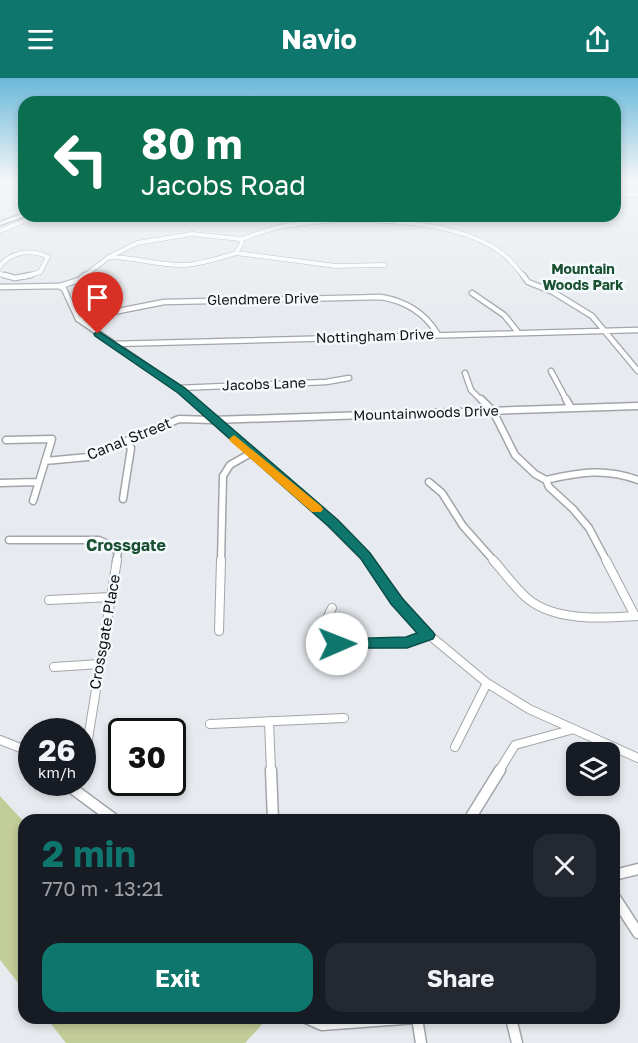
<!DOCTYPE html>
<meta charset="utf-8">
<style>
:root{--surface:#171b24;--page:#242831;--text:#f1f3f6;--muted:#9ea1a6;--accent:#0f766e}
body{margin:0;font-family:"Golos Text",sans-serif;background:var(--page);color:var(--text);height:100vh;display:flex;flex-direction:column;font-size:22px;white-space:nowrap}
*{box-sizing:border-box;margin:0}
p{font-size:20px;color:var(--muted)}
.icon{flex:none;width:33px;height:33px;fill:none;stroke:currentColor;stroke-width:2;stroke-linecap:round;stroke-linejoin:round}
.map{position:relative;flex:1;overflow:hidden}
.sheet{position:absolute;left:18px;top:736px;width:602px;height:210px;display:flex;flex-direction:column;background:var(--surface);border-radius:18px;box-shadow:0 3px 9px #0003}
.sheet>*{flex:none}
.guide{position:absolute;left:18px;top:18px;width:603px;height:126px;border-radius:18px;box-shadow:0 3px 9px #0003;background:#0b6e4f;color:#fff;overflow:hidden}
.tools{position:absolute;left:566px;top:664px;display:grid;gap:12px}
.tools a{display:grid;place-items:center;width:54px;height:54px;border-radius:12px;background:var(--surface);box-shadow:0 3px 9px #0003;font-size:30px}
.speed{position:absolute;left:18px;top:640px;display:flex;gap:12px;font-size:30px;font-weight:700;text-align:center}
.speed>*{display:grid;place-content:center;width:78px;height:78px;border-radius:50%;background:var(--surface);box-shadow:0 3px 9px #0003;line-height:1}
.speed small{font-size:15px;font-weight:400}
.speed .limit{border:3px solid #111;border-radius:9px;background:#fff;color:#111}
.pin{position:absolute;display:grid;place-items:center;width:51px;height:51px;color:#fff;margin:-62px -26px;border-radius:50% 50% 50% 0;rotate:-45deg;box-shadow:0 0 6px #0007}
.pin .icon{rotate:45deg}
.me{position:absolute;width:66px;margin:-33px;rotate:89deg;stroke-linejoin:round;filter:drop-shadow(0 0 4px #0008)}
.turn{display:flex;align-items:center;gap:21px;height:126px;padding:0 24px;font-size:27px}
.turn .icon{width:78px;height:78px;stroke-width:2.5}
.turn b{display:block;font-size:42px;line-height:51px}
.round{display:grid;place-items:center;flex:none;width:63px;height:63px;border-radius:18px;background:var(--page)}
.headline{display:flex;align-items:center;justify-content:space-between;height:102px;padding:0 24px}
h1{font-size:36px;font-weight:700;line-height:45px;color:var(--accent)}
.button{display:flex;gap:12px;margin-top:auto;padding:12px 24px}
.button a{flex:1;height:69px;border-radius:18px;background:var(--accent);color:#fff;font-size:24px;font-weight:700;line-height:69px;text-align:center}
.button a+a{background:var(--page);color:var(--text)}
header{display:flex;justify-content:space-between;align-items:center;height:78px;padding:0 24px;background:var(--accent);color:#fff;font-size:27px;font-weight:700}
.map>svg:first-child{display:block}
.green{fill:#c3cd98}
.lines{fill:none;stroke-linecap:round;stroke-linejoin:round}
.street-far4-casing{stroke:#a1a5a9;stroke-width:5}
.street-far3-casing{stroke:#a1a5a9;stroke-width:7}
.street-far2-casing{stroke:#a1a5a9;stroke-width:9}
.street-far1-casing{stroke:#a1a5a9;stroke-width:10}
.street-casing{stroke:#a1a5a9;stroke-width:13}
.secondary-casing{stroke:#a1a5a9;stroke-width:3}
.street-far4{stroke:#fff;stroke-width:4}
.street-far3{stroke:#fff;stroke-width:4.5}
.street-far2{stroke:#fff;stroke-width:6}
.street-far1{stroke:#fff;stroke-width:8}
.street{stroke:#fff;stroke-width:10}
.secondary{fill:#fff;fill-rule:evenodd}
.route{fill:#0f766e;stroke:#0a4d48;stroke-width:1.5}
.slow{fill:#f59e0b}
.labels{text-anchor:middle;stroke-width:5;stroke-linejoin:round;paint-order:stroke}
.far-neighbourhood-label{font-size:14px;font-weight:bold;fill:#185030;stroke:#f4f9fd}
.far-street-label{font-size:14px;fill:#101213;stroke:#f4f9fd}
.street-label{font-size:15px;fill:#101213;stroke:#f4f9fd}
.neighbourhood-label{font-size:16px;font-weight:bold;fill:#185030;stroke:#f4f9fd}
</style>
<header><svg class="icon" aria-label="menu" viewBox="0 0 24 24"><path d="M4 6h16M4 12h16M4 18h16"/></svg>Navio<svg class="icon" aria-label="share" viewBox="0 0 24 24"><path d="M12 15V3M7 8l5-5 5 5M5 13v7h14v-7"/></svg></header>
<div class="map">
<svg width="638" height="965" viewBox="0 0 638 965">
<rect width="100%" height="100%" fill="#e7ebef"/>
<path class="green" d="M0 718 24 744V912L0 882Z
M47 941H267L245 965H66Z"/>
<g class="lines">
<defs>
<path id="street-far4" d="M615 117 638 116
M0 153 36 138
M192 156 241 161 242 165 236 175C220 180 202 186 185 187 159 188 135 179 109 179L137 165Z
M241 161C255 157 270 150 285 148 343 138 449 138 499 173 510 180 516 189 524 199
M236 175 336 188 385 187
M0 188C12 173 31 171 48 179L40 194 24 199
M0 196 10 199
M83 199 109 179"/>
<path id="street-far3" d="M4 197 15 200 31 197
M523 197 528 204 553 214 592 238 638 293
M60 208 79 202 85 197
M0 209 59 208 64 211 78 241 178 310 192 323
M472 215 504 237 517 253
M78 241 164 224 381 219C405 223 424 234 437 255
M112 266 638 252
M551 293 567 323
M465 295 471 312 482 323
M178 310 326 304 349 300"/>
<path id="street-far2" d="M191 321 333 445 370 484
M481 321 493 333 515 377 535 396 546 402 549 409 573 431 589 450 607 484
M566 321 571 330
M6 362 52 361 33 423
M45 383 88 379 179 341 213 342 638 328
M546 402C579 394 606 390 638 402
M429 404 442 415 463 448 495 484
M0 405 38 404
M123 421 131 370 126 364
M9 462H99L110 467 118 474 116 484
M221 484 223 398 230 387 251 375"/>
<path id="street-far1" d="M369 482 416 546 487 605 529 631 638 680
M493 482C504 494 515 510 528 521 556 544 604 540 638 538
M606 482 635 538
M49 522 111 519
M332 530C326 540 325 550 329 561L337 566 407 565 428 557
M219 553 221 482
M54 589 100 586
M269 643 271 693
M210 646 344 640
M0 662 23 671 32 678
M455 669 487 605
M82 674 87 667 117 482
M499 693 515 667 574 651"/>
<path id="street" d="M271 692 273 742
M65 705 115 742
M469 742 500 692
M614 797 638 791
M614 818 638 855
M306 940 322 947 416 940
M417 940 421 965
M511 940 517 965"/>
<path id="secondary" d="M22 136H24V138H25L0 147V144Z"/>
</defs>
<use href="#street-far4" class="street-far4-casing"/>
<use href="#street-far3" class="street-far3-casing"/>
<use href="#street-far2" class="street-far2-casing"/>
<use href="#street-far1" class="street-far1-casing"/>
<use href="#street" class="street-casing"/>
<use href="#secondary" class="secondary-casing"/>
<use href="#street-far4" class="street-far4"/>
<use href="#street-far3" class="street-far3"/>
<use href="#street-far2" class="street-far2"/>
<use href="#street-far1" class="street-far1"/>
<use href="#street" class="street"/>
<use href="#secondary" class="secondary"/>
</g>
<linearGradient id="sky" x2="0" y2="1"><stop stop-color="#6ab8d9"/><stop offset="0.43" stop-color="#f4f6f8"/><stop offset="1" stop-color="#f4f6f8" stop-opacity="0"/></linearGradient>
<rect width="638" height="238" fill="url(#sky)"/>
<path class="route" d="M98 253 185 310 338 442 370 475 402 520 433 554 435 557 433 561 407 570H332L330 566 332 562 337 561 406 559 417 555 391 526 361 481 328 448 178 315 95 258 94 256Z"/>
<path class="slow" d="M234 357 321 428 323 431 321 434H312L230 363 229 361Z"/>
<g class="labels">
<g class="far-neighbourhood-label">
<text x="583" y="196">Mountain<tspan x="583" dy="16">Woods Park</tspan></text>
</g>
<g class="far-street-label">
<text transform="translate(263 221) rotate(-1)" y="5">Glendmere Drive</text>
<text transform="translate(375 258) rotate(-2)" y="5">Nottingham Drive</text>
<text transform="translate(264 306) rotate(-2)" y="5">Jacobs Lane</text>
<text transform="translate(426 335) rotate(-2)" y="5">Mountainwoods Drive</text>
</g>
<g class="street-label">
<text transform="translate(129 361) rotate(-22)" y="5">Canal Street</text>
<text transform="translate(105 554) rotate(-80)" y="5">Crossgate Place</text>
</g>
<g class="neighbourhood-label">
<text x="126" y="473">Crossgate</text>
</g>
</g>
</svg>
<div class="tools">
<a><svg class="icon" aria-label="layers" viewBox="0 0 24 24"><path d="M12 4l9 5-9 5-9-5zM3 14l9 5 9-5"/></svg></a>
</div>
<div class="speed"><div>26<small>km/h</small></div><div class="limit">30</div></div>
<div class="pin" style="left:98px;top:256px;background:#d93025"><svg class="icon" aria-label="arrive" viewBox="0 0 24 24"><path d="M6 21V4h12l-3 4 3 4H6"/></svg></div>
<svg class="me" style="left:337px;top:566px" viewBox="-20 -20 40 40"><circle r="19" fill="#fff"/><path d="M0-13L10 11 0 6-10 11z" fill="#0f766e"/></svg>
<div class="guide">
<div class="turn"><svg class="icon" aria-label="left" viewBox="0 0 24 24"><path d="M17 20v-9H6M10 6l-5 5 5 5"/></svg><div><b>80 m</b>Jacobs Road</div></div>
</div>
<section class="sheet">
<div class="headline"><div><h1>2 min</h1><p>770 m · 13:21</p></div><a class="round"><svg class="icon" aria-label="close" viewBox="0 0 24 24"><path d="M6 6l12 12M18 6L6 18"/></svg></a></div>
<div class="button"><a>Exit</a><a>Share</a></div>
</section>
</div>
